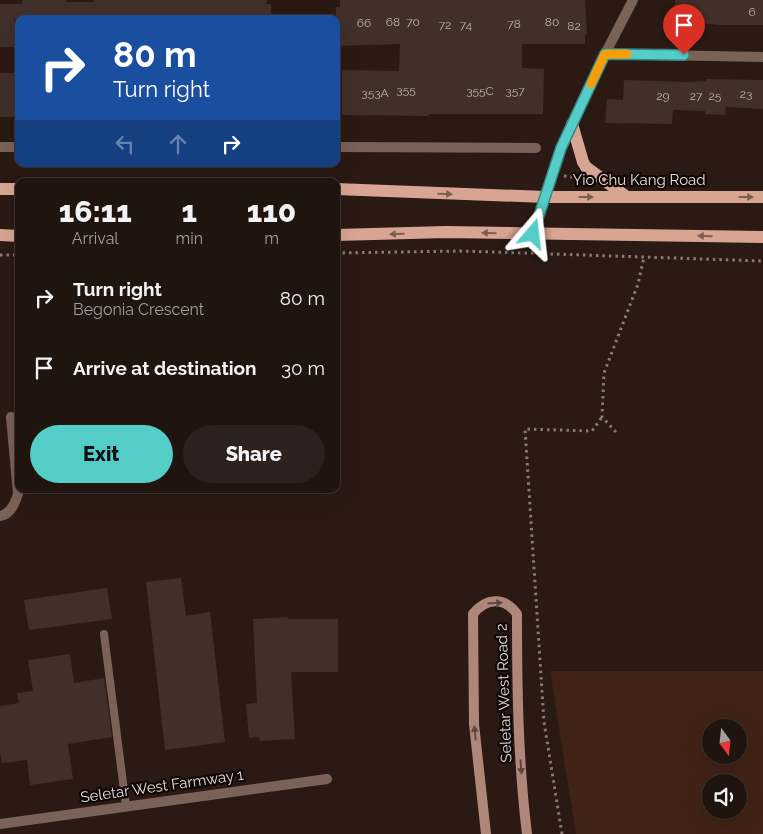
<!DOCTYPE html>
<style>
:root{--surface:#20140f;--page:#2d211d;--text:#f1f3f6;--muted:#a29e9e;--line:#3d332f;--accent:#54cdc8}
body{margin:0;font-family:Raleway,sans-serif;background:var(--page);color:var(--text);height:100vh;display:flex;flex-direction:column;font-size:19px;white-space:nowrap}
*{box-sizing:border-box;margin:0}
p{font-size:16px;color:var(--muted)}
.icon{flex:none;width:28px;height:28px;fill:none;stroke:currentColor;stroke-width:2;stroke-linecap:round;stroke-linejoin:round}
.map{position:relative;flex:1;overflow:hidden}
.panel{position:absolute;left:15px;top:178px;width:325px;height:315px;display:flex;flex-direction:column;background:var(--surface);border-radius:10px;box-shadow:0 5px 20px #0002,0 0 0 1px var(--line)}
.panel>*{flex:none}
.hud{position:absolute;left:15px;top:15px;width:325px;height:152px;border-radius:10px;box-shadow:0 5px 20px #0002,0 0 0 1px var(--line);background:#1a4fa0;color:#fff;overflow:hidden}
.needle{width:32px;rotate:165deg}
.controls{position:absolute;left:702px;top:719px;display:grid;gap:10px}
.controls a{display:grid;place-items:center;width:45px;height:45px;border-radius:50%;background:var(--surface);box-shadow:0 5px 20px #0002,0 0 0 1px var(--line);font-size:25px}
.pin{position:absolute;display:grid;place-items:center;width:42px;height:42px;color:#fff;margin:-51px -21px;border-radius:50% 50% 50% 0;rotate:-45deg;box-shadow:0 0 5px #0007}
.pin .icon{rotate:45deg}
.me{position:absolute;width:55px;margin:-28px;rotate:17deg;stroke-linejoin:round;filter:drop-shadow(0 0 4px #0008)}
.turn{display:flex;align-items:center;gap:18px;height:105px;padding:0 15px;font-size:22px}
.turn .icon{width:65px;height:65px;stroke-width:2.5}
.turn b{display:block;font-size:35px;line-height:42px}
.lanes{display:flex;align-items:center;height:48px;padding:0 15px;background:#0003;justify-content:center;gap:25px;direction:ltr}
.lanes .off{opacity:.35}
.eta{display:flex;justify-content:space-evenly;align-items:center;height:85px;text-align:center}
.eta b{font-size:30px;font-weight:800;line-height:35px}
.button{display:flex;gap:10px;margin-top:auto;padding:10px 15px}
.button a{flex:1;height:58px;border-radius:30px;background:var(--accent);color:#111;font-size:20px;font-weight:800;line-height:58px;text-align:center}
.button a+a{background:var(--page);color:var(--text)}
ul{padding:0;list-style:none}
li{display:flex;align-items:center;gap:15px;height:70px;padding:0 15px}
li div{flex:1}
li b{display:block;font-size:19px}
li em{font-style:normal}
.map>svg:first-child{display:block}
.green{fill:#412216;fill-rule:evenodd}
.building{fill:#412f29}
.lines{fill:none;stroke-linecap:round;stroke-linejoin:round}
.path{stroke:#897a75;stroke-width:3;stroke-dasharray:2.5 4;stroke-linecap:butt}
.service{stroke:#7a6258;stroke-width:8}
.minor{stroke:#7a6258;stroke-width:10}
.tertiary{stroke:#7a6258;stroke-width:10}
.secondary{stroke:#af8779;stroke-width:10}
.primary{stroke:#d8a592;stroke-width:12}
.oneway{fill:#7d5e53}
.oneway2{fill:#5e473f}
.route-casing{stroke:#378582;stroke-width:12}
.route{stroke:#54cdc8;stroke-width:9}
.slow{stroke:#f59e0b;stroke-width:9}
.labels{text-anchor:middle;stroke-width:4.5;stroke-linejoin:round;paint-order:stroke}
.number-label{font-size:12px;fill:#beb1ac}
.street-label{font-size:15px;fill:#e8dcd8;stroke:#0e0705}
</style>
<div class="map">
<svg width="763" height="834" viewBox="0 0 763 834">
<rect width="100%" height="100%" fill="#2b1a14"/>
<path class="green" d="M550 671H763V834H576ZM711 728H739V755H711ZM711 782H739V810H711Z"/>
<path class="building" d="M22 0H66V2H94V0H267L266 4H271V19H14L15 47H0V4H22Z
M340 0H585L587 35 585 34V44H522V68L544 69 543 114H429L428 116 342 115V70L399 71 400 44 336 46V7H340Z
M675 0H763V25H721L673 21Z
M0 73H18L17 117H0Z
M706 79 763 80V109L726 107 725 115 705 114V111L673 110 672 124 605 123 607 99 623 100 624 80 688 82 706 81Z
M181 578 186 616 210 612 225 742 165 750 146 582Z
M107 588 112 619 29 630 24 600Z
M288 617V619H338V672H291L295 739 260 741 259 737 249 738 246 704 257 703 253 619Z
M70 654 74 683 104 678 112 737 68 744 73 779 30 785 27 760 2 763 0 752V706L19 703 17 693 33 691 28 660Z"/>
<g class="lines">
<path class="path" d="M564 176 571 177 576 174
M336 253 462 251 763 261
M0 255H19
M616 432 602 417 604 373 638 284 644 257
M562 834 544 722 525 429 592 431 602 417"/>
<path class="service" d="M104 634 126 806"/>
<path class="minor" d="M605 54 763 57
M0 147H19
M336 147 536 148
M0 516C11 514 15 503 18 494L11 417
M0 824 327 779"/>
<path class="tertiary" d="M533 234 561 148 605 54 633 0"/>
<path class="secondary" d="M486 834 474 724 473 614C486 598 504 596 517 614 517 687 518 761 527 834"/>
<path class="primary" d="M572 124 583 162 586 167 627 197
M0 189H19
M336 189 545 197H763
M0 235 19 236
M336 235 446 232 763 237"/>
</g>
<defs><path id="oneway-solid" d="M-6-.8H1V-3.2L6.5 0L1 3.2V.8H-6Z" transform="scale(1.25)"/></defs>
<g class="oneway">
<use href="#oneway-solid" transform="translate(445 194) rotate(2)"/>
<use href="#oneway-solid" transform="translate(586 197)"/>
<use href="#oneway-solid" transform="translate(746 197)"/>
<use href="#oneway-solid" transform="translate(489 233) rotate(-179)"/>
<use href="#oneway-solid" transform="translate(397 234) rotate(178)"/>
<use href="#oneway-solid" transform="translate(705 236) rotate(-179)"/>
</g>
<g class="oneway2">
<use href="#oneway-solid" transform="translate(495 603) rotate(-3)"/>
<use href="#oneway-solid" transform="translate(475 733) rotate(-96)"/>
<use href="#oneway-solid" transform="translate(521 767) rotate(86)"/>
</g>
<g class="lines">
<defs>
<path id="route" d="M533 234 561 148 605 54 684 55"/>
</defs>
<use href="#route" class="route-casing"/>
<use href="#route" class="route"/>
<path class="slow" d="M591 84 605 54H627"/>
</g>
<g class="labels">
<g class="number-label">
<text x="752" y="16">6</text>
<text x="393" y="26">68</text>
<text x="413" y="26">70</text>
<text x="552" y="26">80</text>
<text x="364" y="27">66</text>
<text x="514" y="28">78</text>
<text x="445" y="29">72</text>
<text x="466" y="29">74</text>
<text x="574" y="30">82</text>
<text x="406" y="94">355</text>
<text x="480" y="95">355C</text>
<text x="515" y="95">357</text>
<text x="375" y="97">353A</text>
<text x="746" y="98">23</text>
<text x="663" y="100">29</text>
<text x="696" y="100">27</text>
<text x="715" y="100">25</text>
</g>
<g class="street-label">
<text x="639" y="185">Yio Chu Kang Road</text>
<text transform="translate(504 693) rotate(-92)" y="5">Seletar West Road 2</text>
<text transform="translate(162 786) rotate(-8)" y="5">Seletar West Farmway 1</text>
</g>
</g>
</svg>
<div class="controls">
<a><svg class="needle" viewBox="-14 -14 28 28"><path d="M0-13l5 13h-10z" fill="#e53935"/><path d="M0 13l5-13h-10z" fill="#a29e9e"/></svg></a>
<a><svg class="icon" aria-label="sound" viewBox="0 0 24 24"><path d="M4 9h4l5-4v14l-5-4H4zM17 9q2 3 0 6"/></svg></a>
</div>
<div class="pin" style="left:684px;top:55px;background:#d93025"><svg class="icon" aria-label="arrive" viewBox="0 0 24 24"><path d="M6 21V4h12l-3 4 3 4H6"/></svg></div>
<svg class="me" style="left:533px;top:234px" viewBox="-20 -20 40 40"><path d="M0-17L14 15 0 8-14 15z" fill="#54cdc8" stroke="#fff" stroke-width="4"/></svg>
<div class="hud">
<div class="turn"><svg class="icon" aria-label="right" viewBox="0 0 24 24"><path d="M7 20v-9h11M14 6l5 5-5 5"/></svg><div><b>80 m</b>Turn right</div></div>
<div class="lanes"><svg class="icon off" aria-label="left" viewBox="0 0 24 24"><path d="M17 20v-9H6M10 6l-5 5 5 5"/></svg><svg class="icon off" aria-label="ahead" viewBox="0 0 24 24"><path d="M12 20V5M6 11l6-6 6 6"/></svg><svg class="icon" aria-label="right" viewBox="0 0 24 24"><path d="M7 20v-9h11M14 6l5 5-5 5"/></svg></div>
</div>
<section class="panel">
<div class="eta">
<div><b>16:11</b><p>Arrival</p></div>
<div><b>1</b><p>min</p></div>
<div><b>110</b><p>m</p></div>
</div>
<ul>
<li><svg class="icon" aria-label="right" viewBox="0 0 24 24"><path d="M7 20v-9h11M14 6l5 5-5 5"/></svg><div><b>Turn right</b><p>Begonia Crescent</p></div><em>80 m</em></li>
<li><svg class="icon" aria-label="arrive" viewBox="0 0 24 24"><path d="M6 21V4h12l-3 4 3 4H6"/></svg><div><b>Arrive at destination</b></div><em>30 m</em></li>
</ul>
<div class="button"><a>Exit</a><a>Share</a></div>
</section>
</div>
